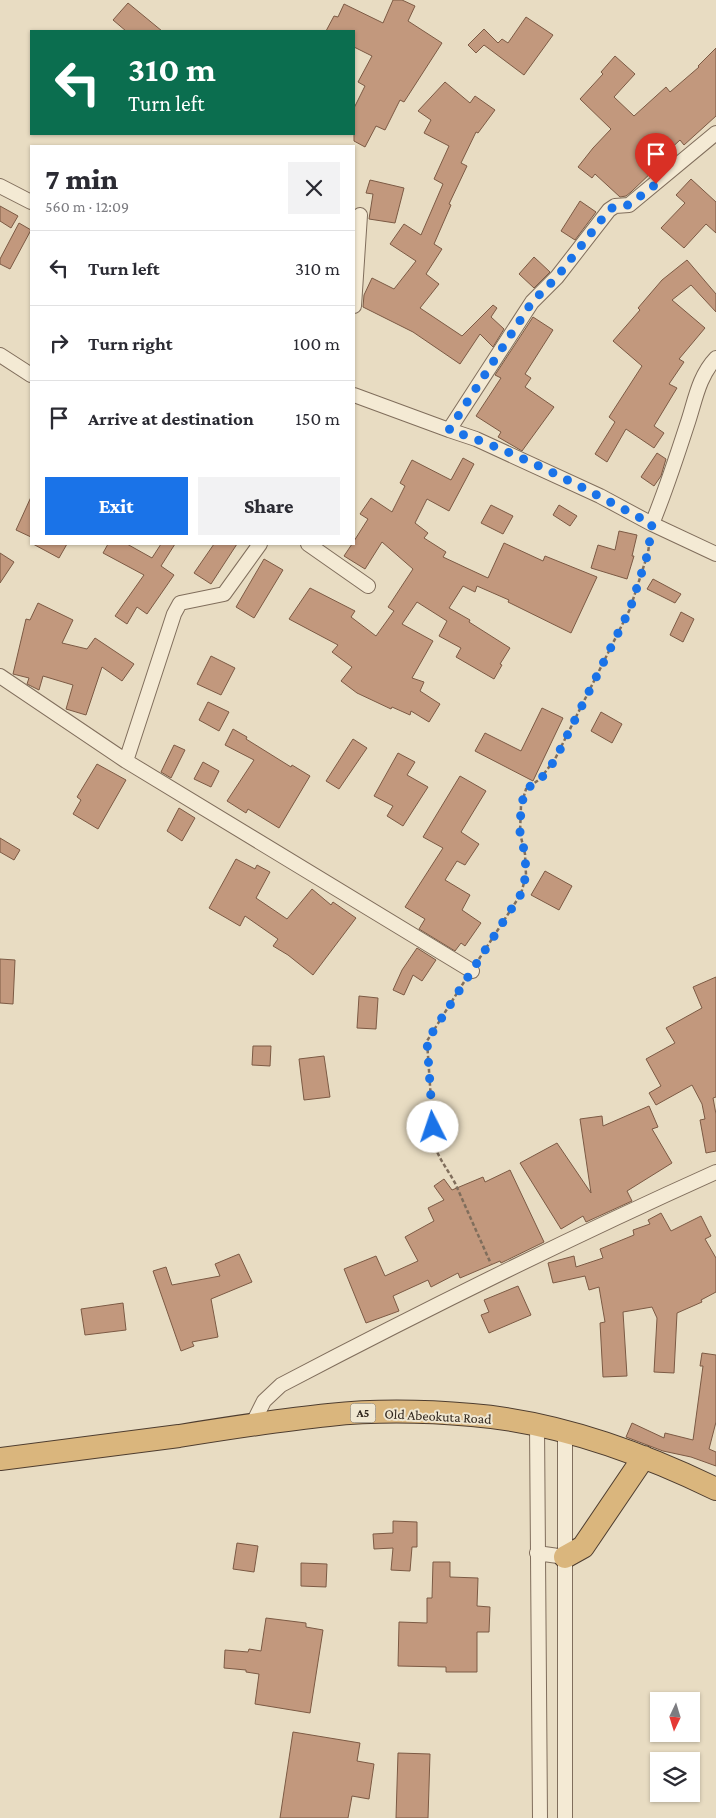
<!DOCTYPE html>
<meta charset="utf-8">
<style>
:root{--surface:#fff;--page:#f2f2f3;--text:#2b2b33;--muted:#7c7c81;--line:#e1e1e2;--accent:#1a73e8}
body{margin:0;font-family:"Crimson Pro",serif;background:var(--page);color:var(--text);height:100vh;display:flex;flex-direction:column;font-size:19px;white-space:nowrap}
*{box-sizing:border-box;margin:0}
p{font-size:16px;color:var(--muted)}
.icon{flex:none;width:28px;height:28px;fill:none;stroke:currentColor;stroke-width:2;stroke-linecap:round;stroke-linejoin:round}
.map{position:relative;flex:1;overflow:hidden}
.side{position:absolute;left:30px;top:145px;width:325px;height:400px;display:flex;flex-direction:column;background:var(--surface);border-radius:0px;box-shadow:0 1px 4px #0004}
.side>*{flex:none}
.guide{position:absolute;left:30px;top:30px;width:325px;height:105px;border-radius:0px;box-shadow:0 1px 4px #0004;background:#0b6e4f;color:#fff;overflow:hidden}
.needle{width:32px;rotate:184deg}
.tools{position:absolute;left:650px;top:1692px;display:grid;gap:10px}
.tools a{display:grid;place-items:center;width:50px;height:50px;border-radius:0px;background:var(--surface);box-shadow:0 1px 4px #0004;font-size:25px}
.pin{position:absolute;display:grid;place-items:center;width:42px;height:42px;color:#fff;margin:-51px -21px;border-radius:50% 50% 50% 0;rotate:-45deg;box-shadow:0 0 5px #0007}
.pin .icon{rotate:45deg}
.me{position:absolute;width:55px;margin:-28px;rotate:356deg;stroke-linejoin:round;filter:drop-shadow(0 0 4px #0008)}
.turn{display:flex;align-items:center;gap:18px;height:105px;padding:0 15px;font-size:22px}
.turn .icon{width:65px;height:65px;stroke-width:2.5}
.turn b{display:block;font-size:35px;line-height:42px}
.round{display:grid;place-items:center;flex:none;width:52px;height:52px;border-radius:0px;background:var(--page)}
.overview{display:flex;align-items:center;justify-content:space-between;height:85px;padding:0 15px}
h1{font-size:30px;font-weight:800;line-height:38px}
.cta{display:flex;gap:10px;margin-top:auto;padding:10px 15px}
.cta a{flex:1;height:58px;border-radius:0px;background:var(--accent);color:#fff;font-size:20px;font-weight:800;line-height:58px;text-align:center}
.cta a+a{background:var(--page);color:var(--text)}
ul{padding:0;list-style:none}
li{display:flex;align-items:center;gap:15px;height:75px;padding:0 15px;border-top:1px solid var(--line)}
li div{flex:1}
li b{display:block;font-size:19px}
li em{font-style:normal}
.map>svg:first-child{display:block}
.building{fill:#c2987d;stroke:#7c5a44}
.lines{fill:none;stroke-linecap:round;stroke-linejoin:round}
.minor-casing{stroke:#806e5c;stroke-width:16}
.trunk-casing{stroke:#4e3d2f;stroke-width:24}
.path{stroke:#806e5c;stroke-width:2.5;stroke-dasharray:4 2.5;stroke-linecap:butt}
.minor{stroke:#f4ead4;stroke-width:14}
.trunk{stroke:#dab67d;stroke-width:22}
.route{stroke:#1a73e8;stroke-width:9;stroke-dasharray:0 16.2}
.labels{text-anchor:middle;stroke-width:4;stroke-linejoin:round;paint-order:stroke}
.shield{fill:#f0e7d1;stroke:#6a6154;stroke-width:1}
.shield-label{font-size:12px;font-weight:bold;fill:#31271e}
.street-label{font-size:14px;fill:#31271e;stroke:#f0e7d1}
</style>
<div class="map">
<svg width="716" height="1818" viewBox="0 0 716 1818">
<rect width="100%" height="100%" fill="#e8dcc2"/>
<path class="building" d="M393 0H402L415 6 408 21 442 43 404 102 400 100 385 130 376 126 365 147 354 141V108L365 86 358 82 372 56 354 47V31H326L334 16 338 17 344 4 383 23Z
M128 3 162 31H126L113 20Z
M526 17 553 35 524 75 484 45 476 53 468 45 484 29 498 43 502 39 508 43Z
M716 48V116L684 145 680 140 652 166 655 169 631 192 626 196 620 197 595 174 592 178 578 167 593 148 611 129 580 99 603 74 601 72 615 56 635 74 614 97 634 116 666 87 670 92 699 67 698 66Z
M445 82 470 103 475 96 495 110 478 133 476 132 461 163 467 166 449 204 451 205 434 244 442 249 426 274 439 284 420 308 462 336 493 305 497 308 491 317 504 329 493 347 480 334 460 364 413 332 363 307 364 295 372 278 394 289 416 261 390 244 404 224 421 235 443 184 434 179 449 146 424 133 431 120 418 111Z
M691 179 716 202V233L706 224 684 248 661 228 685 203 676 195Z
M370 180 404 188 395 223 369 219 373 194 366 193Z
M580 201 596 212 575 240 561 231Z
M0 206 18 216 11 228 0 221Z
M19 223 31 230 10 269 0 264V259Z
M534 257 550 272 534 288 519 274Z
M687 260 716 294V312L691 285 672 300 705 328 679 359 684 362 669 384 677 388 654 426 664 433 654 448 626 429 607 462 595 454 615 422 609 417 642 366 613 341 640 310 638 308 662 280Z
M533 317 553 330 525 374 531 378 525 387 554 407 522 451 498 437 501 432 476 416 501 378 495 375Z
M657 453 666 459 661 476 654 486 641 477Z
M463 458 474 464 449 511 427 499 415 523 428 533 424 538 446 552 443 557 488 578 504 543 543 561 545 556 597 577 571 633 508 602 509 600 477 586 475 592 463 586 449 608 470 620 469 622 510 648 500 664 502 665 494 679 456 657 461 648 439 636 447 621 417 602 402 624 433 641 412 678 424 682 420 691 440 704 429 722 411 711 410 715 392 707 391 709 357 693 341 681 352 667 332 652 338 645 289 619 310 588 355 611 351 617 376 636 394 611 388 607 413 569 382 542 365 569 344 556 352 544H354V541L368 519 360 514 371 498 392 512 405 486 400 483 412 460 451 480Z
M31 497V537L16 530Z
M491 505 513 516 503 534 481 523Z
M559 505 577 516 570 526 553 515Z
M619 531 637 535 632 556H634L627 579 591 568 598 545 615 550Z
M33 544H67L59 558Z
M108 544H127L152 558 161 544H175L161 566 174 575 147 614 137 607 127 624 115 616 144 575 103 553Z
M214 544H237L211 584 194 573Z
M0 553 14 562 0 583Z
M264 559 283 570 254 618 236 607Z
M653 579 681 594 675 603 647 589Z
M38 603 73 620 62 643 87 649 95 638 134 664 122 681 102 667 86 715 66 709 73 685 43 676 39 690 27 684 29 678 13 674 26 619 30 620Z
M681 612 694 619 683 642 670 635Z
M211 656 235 668 221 695 197 684Z
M208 702 229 712 219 731 199 720Z
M542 708 563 718 533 781 475 751 485 733 521 751Z
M601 712 622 724 612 743 591 731Z
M233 729 247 737 246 739 291 767 292 765 310 776 279 828 248 809 246 813 227 801 254 760 225 745Z
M353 739 367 748 339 789 326 781Z
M174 745 185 750 171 778 161 772Z
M398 753 415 762 407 775 428 787 403 826 387 816 393 806 374 796Z
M203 762 219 771 211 787 194 779Z
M97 764 126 780 98 829 73 814 81 800 77 797Z
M460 776 486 791 461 832 479 844 465 865 457 861 445 880 470 895 462 910 481 923 465 946 461 943 455 951 419 929 425 919 405 907 443 848 423 837Z
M179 808 195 818 182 841 167 831Z
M0 838 20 850 14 860 0 852Z
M236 859 255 869 257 865 270 872 256 898 287 919 312 889 331 905 333 902 356 918 313 975 288 955 273 946 278 939 245 916 240 926 209 908Z
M545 871 572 886 559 910 531 895Z
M417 948 436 960 422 981 413 975 404 995 393 990 402 970Z
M0 959 15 960 13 1004 0 1003Z
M716 977V1097L713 1098 716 1114V1151L706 1153 700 1120 705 1119 702 1104 692 1085 656 1105 649 1093 661 1086 646 1059 675 1043 666 1028 702 1008 693 987Z
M359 996 378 998 376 1029 357 1028Z
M253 1046H271L270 1066 252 1065Z
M324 1056 330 1097 304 1100 299 1059Z
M649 1106 658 1127 652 1129 672 1163 627 1191 632 1201 586 1222 583 1216 561 1229 520 1163 557 1143 591 1193 580 1119 602 1116 603 1126Z
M416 1125H428L427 1145 416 1144Z
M510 1170 544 1242 501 1263 500 1261 460 1278 458 1273 431 1287 428 1280 393 1296 399 1311 366 1323 344 1269 376 1256 385 1276 418 1261 405 1237 434 1221 428 1208 444 1200 434 1186 444 1179 452 1190 483 1177 485 1182Z
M661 1213 671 1231 701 1216 711 1236 705 1239 716 1258V1292L701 1300 702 1302 677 1313 674 1373 654 1372 657 1318 652 1307 623 1312 627 1376 603 1377 600 1323 605 1322 599 1287 589 1290 585 1276 553 1283 548 1263 574 1256 576 1267 603 1258 600 1249 634 1235 633 1230 650 1224 648 1220Z
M239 1254 252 1282 211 1299 218 1337 192 1342 194 1346 181 1351 153 1271 166 1267 172 1285 220 1276 215 1264Z
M518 1286 531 1315 489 1333 481 1315 489 1312 484 1300Z
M123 1303 126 1330 85 1335 81 1309Z
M702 1353 716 1355V1422L709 1449 716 1452V1466L691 1457 663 1451 626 1437 632 1423 664 1438 665 1433 693 1440 703 1366H700Z
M393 1521 417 1522V1547H412L410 1571 391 1570 393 1548 374 1549 373 1534 393 1533Z
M237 1543 258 1546 254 1572 233 1569Z
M433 1562H450V1577L478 1578 477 1606 490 1607 489 1632H477V1672H446V1667L398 1666 399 1622 427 1623V1598H432Z
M301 1563 327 1564 326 1587 301 1586Z
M266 1618 306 1623V1627L323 1630 310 1713 255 1704 259 1674 246 1672V1670L224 1668 225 1650 248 1652 249 1649 261 1651Z
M293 1732 360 1743 357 1761 374 1764 369 1799 352 1796 348 1818H280Z
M398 1753 430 1754 428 1818H396Z"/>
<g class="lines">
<defs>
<path id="minor" d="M0 186 31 202
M354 306 360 215
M0 355 31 375
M354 395 449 430 476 439 600 496 652 524 716 554
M449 430 532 302 557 277 609 210 615 206 629 205 716 133
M652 524C665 492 676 459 687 425 695 402 698 377 716 358
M308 544 368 586
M0 676 126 761 472 971
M126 761 174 614 180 603 224 594 260 544
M252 1425 264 1401 281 1385C424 1310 569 1238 716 1172
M537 1425 540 1818
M537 1553 565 1557
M565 1818V1433"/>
<path id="trunk" d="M0 1459C60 1451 120 1444 179 1436 229 1428 279 1420 329 1415 376 1410 425 1411 472 1415 557 1422 640 1452 716 1489
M565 1557 583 1547 644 1457"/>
</defs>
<use href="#minor" class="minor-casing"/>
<use href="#trunk" class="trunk-casing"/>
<path class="path" d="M479 959 521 894 526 875 525 854 520 833 521 806 526 789 540 779 555 759 630 609 648 553 650 538
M464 982 427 1041 434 1144C439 1159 448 1170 455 1183L491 1264"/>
<use href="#minor" class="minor"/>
<use href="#trunk" class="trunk"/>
</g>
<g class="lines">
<path class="route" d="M433 1127 427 1041 521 894 526 875 525 854 520 833 521 806 526 789 540 780 555 760 630 609 648 553 652 524C587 490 519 452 449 430L532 302 557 277 609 210 615 206 629 205 656 184"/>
</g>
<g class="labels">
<rect class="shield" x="350.5" y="1403.5" width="25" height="19" rx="4"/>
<g class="shield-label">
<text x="363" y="1417">A5</text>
</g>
<g class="street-label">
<text transform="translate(438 1416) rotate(3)" y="5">Old Abeokuta Road</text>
</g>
</g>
</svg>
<div class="tools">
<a><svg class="needle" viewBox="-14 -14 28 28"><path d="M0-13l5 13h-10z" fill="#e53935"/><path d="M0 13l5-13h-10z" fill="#7c7c81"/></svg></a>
<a><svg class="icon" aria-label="layers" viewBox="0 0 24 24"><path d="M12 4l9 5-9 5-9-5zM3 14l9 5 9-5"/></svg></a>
</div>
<div class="pin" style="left:656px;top:184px;background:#d93025"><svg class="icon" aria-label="arrive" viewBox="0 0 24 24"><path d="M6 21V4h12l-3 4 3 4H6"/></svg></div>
<svg class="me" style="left:433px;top:1127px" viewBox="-20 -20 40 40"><circle r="19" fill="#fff"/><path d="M0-13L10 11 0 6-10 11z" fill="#1a73e8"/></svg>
<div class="guide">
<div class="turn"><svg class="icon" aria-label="left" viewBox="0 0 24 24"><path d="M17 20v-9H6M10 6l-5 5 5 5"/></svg><div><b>310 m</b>Turn left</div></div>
</div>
<section class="side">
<div class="overview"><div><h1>7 min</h1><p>560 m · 12:09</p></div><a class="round"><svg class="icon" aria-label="close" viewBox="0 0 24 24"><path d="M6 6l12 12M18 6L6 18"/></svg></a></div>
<ul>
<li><svg class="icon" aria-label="left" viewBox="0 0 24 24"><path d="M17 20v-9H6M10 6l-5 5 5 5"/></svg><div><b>Turn left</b></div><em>310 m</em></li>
<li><svg class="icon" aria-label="right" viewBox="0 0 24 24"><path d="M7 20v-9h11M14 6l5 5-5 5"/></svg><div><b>Turn right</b></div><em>100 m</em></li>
<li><svg class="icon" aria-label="arrive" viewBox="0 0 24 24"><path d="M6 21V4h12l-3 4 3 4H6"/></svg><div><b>Arrive at destination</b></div><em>150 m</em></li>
</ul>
<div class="cta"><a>Exit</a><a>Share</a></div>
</section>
</div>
